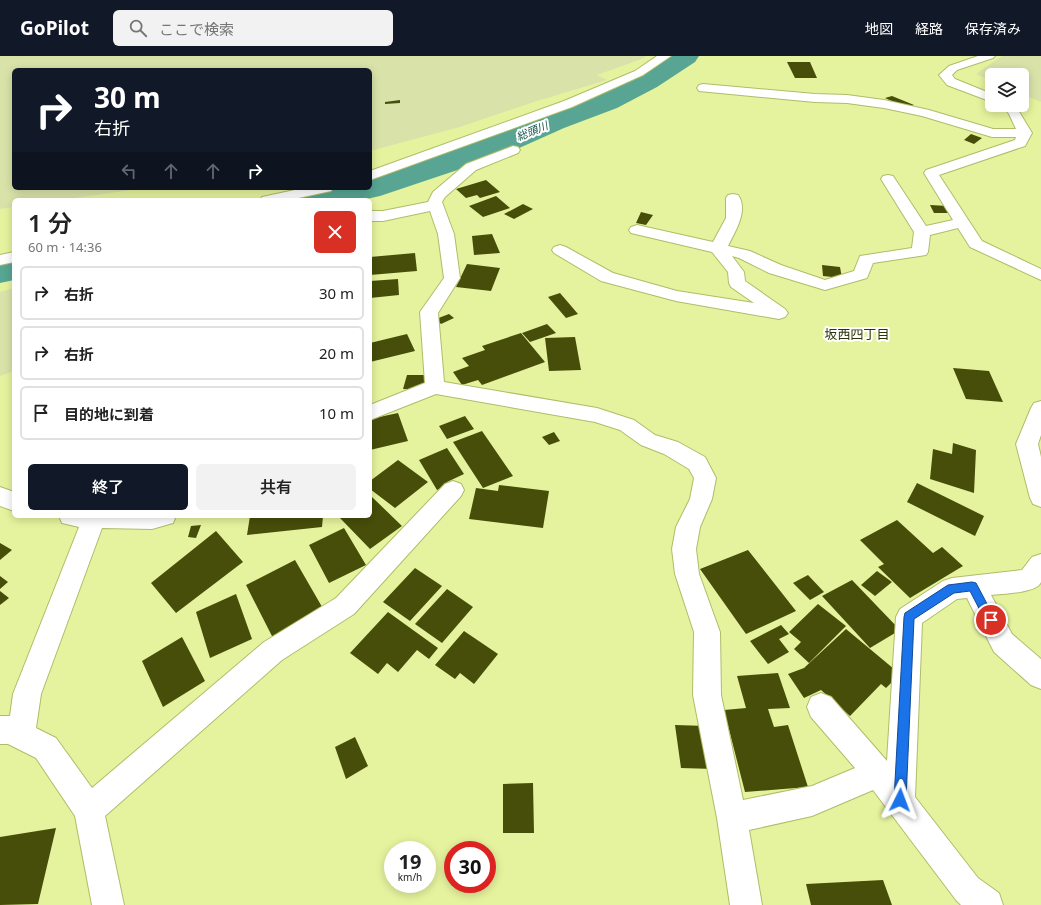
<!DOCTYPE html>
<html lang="ja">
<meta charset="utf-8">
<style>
:root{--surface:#fff;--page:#f2f2f2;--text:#222;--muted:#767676;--line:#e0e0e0;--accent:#111827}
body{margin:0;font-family:"Noto Sans","Noto Sans JP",sans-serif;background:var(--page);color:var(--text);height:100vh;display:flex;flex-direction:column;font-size:15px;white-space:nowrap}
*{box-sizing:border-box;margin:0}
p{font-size:13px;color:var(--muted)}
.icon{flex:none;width:22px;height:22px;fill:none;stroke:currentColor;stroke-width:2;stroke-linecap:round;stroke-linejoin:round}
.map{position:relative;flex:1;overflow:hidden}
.drawer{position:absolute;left:12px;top:142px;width:360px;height:320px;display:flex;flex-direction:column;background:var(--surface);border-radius:6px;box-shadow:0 2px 10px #0003}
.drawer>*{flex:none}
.guide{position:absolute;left:12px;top:12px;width:360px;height:122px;border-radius:6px;box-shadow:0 2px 10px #0003;background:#111827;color:#fff;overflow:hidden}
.buttons{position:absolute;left:985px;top:12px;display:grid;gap:8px}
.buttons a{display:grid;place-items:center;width:44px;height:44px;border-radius:6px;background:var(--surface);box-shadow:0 2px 10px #0003;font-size:20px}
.speed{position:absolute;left:384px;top:785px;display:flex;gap:8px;font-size:20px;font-weight:700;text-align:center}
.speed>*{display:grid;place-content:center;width:52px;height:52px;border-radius:50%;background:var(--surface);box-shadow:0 2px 10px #0003;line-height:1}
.speed small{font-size:10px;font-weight:400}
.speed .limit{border:6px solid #d22;background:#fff;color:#111}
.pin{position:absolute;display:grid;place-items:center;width:34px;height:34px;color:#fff;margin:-17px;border:2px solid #fff;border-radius:50%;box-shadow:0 1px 4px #0007}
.me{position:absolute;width:44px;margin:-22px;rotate:3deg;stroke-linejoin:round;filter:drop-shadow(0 0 3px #0008)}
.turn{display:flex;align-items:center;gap:14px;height:84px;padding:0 16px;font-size:18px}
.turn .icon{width:52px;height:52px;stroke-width:2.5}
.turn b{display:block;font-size:28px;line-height:34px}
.lanes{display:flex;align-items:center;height:38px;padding:0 16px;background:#0003;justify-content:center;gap:20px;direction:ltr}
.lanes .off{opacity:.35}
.round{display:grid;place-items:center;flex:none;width:42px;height:42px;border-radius:6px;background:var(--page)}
.summary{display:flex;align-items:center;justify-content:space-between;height:68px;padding:0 16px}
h1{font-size:24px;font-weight:600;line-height:30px}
.cta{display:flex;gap:8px;margin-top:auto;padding:8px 16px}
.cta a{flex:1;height:46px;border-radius:6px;background:var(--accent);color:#fff;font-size:16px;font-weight:600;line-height:46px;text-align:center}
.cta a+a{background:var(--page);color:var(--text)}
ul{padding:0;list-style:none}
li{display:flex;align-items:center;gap:12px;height:54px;margin:0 8px 6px;padding:0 8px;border:2px solid var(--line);border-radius:6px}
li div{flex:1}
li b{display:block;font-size:15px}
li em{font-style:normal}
header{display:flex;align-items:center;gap:24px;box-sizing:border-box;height:56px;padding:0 20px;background:var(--accent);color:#fff}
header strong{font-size:19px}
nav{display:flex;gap:22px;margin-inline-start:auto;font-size:14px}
.search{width:280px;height:36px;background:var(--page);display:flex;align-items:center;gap:10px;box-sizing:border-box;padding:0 14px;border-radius:6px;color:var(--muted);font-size:15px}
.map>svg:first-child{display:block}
.green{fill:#d9e3a9}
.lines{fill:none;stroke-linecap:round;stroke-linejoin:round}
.river{fill:#57a592;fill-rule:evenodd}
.building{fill:#474e09}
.minor-casing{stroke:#b0bc68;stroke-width:2}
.minor{fill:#fff;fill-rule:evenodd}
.route{fill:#1a73e8;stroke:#114b97}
.labels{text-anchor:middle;stroke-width:4;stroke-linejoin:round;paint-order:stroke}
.far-water-label{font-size:11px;font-style:italic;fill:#115346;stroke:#fff}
.neighbourhood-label{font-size:13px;fill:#2f3406;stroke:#fff}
</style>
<header>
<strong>GoPilot</strong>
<div class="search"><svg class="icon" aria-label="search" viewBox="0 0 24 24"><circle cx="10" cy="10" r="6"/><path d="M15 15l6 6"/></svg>ここで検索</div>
<nav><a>地図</a><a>経路</a><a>保存済み</a></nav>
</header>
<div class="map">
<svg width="1041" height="849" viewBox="0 0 1041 849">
<rect width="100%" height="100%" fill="#e6f39e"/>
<path class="green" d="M0 0H646L639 4 597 19 607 24 534 46 460 71 370 95V14H14V132H145L61 144H14V151L0 153Z
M1002 0H1041V46L1022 38V19H992V25L976 18Z
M14 232V315L0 320V236Z"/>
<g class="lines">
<path class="river" d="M666 0H699L695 6 657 31 617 52 564 72 508 97 380 140 362 144H297L303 136 320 132H370V119L484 83 542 58 595 38 637 19Z
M14 199V224L0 227V202Z"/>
</g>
<path class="building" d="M787 6H810L817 22H795Z
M892 40 914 49 907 52 885 42Z
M400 44V47L385 48V46Z
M971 78 982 82 974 88 964 84Z
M486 124 500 136 480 142 477 139 466 142 456 133Z
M496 140 510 152 483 161 469 150Z
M523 148 533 153 514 163 504 158Z
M930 149 948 150 952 157H934Z
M641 156 653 159 646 169 636 167Z
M492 178 500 197 474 199 472 180Z
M415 197 417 215 370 219V201Z
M467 208 500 212 491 235 456 231Z
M822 209 840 211 842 222 823 220Z
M398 223 399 239 370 242V225Z
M560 237 578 258 566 262 548 241Z
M449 258 454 262 441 268 436 263Z
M547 268 556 277 530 286 522 277Z
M521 277 545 306 482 329 478 324 462 329 453 316 469 310 462 302 485 294 482 290Z
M407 278 415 295 370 306V287Z
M575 281 581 314 549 315 545 282Z
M953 312 989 315 1003 346 966 343Z
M407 319H427L424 334 403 333Z
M398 357 408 385 370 394V363Z
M465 360 474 373 447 383 439 370Z
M482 375 513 420 483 432 453 386Z
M554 376 560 385 549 389 542 381Z
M953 387 976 394 974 437 930 423 933 393 952 398Z
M447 392 464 418 447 426 449 429 437 434 419 404Z
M398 404 428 426 395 452 370 433V425Z
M917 427 984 460 975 480 907 446Z
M499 429 549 435 543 472 469 463 476 432 498 435Z
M372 441 402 470 370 493 340 462 343 460H370V442Z
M250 460H323L322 471 247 479Z
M897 464 933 497 942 491 963 510 910 542 878 511 884 508 860 484Z
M201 469 196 482 188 481 191 470Z
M344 472 366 509 329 527 309 489Z
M216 475 243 506 176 557 151 527Z
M0 487 12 494 0 504Z
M748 494 796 555 746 578 700 513Z
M295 504 325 556 274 584 246 529Z
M415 512 442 530 410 565 383 546Z
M877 515 892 526 875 540 861 529Z
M808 519 824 536 810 544 793 527Z
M0 520 8 526 0 533Z
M852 524 900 574 870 592 822 540Z
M447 533 473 551 442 587 415 568Z
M0 535 9 542 0 549Z
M236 538 252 583 210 602 196 556Z
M818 548 846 570 809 607 794 593 801 586 789 576Z
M388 556 438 592 429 603 417 594 398 616 387 607 378 618 350 597Z
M781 569 789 578 779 583 789 596 768 608 750 585Z
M846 573 900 618 886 632 881 628 850 660 821 634 804 642 788 618 804 612Z
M464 575 498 598 474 628 460 617 455 623 435 609Z
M182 581 205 625 163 651 142 605Z
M778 617 790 652 768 653 774 671 788 669 808 731 745 736 724 654 746 652 737 620Z
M675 669 707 670 714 713 681 712Z
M355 681 368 710 346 723 335 691Z
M533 727 534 777H503V728Z
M56 772 38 848 0 849V781Z
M883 824 892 849H811L806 828Z"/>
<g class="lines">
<defs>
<path id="minor" d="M657 0H671L643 19 572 51 370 124V115L564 45 635 15Z
M978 0H995L993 2 957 14 952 19 955 23 992 38V46L947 29 939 19 949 10Z
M703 28 815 38 847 39 884 44 929 54 993 73H1016L1009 58 1002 49H1015L1032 77 1025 90 939 119 982 185 1041 213V224L970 191 958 172 930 179 928 196 926 199 873 207 867 222 825 234 769 217 739 202 732 200 744 216 745 225 785 253 788 257 785 261 779 263 676 245 601 225 554 197 552 194 554 191 560 189 566 191 613 217 677 235 754 247 731 231 729 227 728 216 712 196 631 177 629 174 631 171 637 169 713 186 726 162V142L728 139 733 138 738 139C749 154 735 176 728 190L750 195 781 209 825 224 854 215 860 200 912 192 914 176 881 123 883 120 888 119 893 120 926 170 953 164 924 117 926 114 1015 84 1016 81H992L922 60 884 52 847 47 815 46 699 35 697 32 699 29Z
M513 90 518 91 520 94 518 97 476 114 445 141 442 146 454 178 460 222 438 257 444 326 597 352 634 364 655 379 678 386 705 401 716 422 712 443 700 471 696 493 699 518 720 576 721 639 743 744 812 730 855 712 811 661 807 651 811 641 821 637 831 641 887 705 896 561 900 553 943 525 952 522 1022 514 1032 501 1041 498C1041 506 1041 518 1041 526 1038 537 1001 538 991 539L1012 578 1041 603V633L1031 629 994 596 967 542 957 543 922 567 915 741 978 822 999 837 1003 849H961L956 844 873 734 812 760 749 774 762 849H730L717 762 693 639 694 576 675 518 672 493 676 471 690 443 694 422 689 413 664 398 641 389 620 374 595 366 436 338 370 364V349L425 327 420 256 444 222 438 178 430 155 383 165H370V155H383L428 146 433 136 466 108Z
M304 132H333L331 135 289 144H260L262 141Z
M14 196V206L0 209V199Z
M1041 345V379L1038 388 1041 401V451L1033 448 1030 442 1016 388 1031 352 1034 347Z
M453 425 461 428 464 434 461 440 354 558 282 604 105 760 124 849H92L75 760 36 702 8 688H0V660H10L13 638 79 471 62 467 59 460H176L173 467 152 473 102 472 41 638 36 672 56 682 92 732 264 586 336 542 445 428Z
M0 431 14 436V455L0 450Z"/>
</defs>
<use href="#minor" class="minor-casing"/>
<use href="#minor" class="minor"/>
</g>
<path class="route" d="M972 526 976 527 994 561 996 564 994 568 991 569 987 568 970 535 954 537 914 563 906 744 904 748 900 750 895 748 894 744 904 561 905 557 948 529Z"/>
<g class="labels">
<g class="far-water-label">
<text transform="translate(532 75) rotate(-22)" y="4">総頭川</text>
</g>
<g class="neighbourhood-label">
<text x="857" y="283">坂西四丁目</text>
</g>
</g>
</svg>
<div class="buttons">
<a><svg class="icon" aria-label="layers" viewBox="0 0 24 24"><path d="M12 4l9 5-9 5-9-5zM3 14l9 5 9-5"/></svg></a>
</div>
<div class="speed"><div>19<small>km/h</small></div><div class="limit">30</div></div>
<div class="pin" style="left:991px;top:564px;background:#d93025"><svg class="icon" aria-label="arrive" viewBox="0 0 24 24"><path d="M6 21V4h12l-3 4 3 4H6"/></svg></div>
<svg class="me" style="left:900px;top:744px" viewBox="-20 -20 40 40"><path d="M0-17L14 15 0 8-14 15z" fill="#1a73e8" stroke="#fff" stroke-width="4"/></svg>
<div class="guide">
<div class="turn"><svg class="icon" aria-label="right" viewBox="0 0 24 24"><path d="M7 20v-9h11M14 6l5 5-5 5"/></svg><div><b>30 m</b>右折</div></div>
<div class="lanes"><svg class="icon off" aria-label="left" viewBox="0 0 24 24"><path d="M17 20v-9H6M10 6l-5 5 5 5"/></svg><svg class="icon off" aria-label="ahead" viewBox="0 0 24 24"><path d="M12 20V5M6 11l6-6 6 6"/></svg><svg class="icon off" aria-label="ahead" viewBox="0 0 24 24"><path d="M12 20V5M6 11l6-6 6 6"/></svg><svg class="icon" aria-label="right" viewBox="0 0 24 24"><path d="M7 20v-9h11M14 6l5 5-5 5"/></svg></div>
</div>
<section class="drawer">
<div class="summary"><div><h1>1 分</h1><p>60 m · 14:36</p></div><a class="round" style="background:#d93025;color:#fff"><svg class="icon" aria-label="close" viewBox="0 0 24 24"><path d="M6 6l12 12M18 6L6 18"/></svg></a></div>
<ul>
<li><svg class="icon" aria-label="right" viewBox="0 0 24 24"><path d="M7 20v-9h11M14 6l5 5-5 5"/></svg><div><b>右折</b></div><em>30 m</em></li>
<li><svg class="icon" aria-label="right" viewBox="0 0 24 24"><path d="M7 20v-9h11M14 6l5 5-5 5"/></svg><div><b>右折</b></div><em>20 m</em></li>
<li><svg class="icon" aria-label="arrive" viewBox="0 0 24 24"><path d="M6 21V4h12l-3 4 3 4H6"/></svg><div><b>目的地に到着</b></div><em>10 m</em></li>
</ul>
<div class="cta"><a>終了</a><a>共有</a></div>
</section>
</div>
